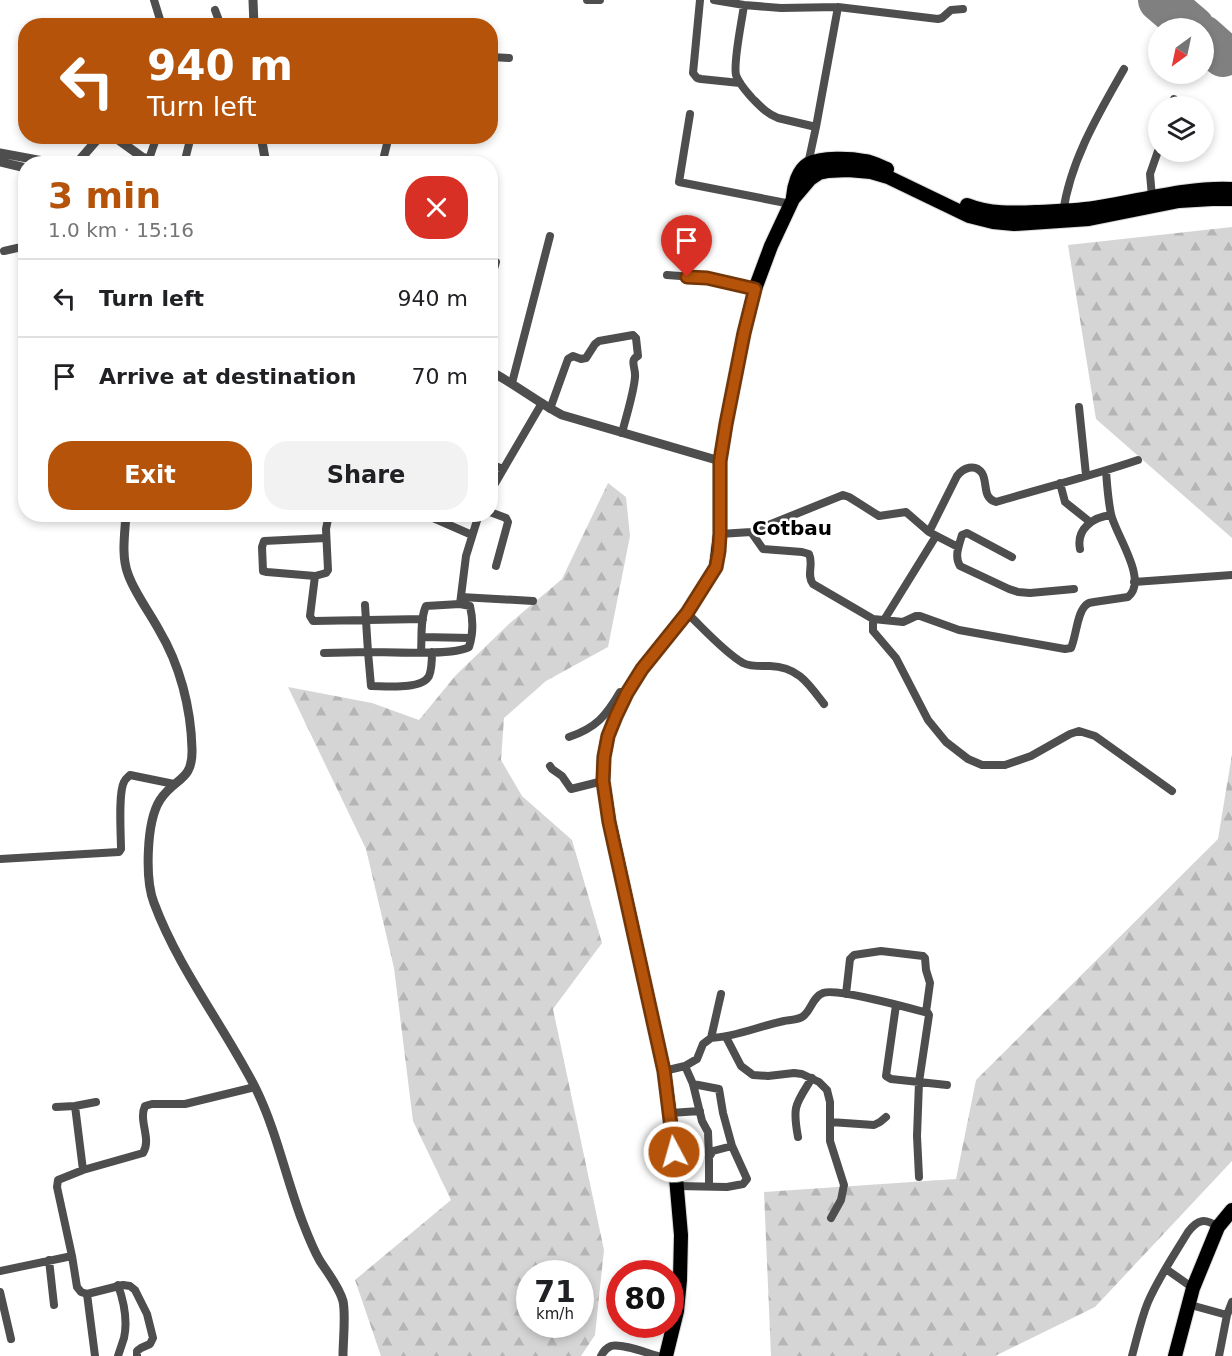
<!DOCTYPE html>
<meta charset="utf-8">
<style>
:root{--surface:#fff;--page:#f2f2f2;--text:#202124;--muted:#757577;--line:#e0e0e0;--accent:#b45309}
body{margin:0;font-family:"DejaVu Sans",sans-serif;background:var(--page);color:var(--text);height:100vh;display:flex;flex-direction:column;font-size:22px;white-space:nowrap}
*{box-sizing:border-box;margin:0}
p{font-size:20px;color:var(--muted)}
.icon{flex:none;width:33px;height:33px;fill:none;stroke:currentColor;stroke-width:2;stroke-linecap:round;stroke-linejoin:round}
.map{position:relative;flex:1;overflow:hidden}
.details{position:absolute;left:18px;top:156px;width:480px;height:366px;display:flex;flex-direction:column;background:var(--surface);border-radius:24px;box-shadow:0 3px 9px #0003}
.details>*{flex:none}
.banner{position:absolute;left:18px;top:18px;width:480px;height:126px;border-radius:24px;box-shadow:0 3px 9px #0003;background:#b45309;color:#fff;overflow:hidden}
.needle{width:39px;rotate:213deg}
.buttons{position:absolute;left:1148px;top:18px;display:grid;gap:12px}
.buttons a{display:grid;place-items:center;width:66px;height:66px;border-radius:50%;background:var(--surface);box-shadow:0 3px 9px #0003;font-size:30px}
.speed{position:absolute;left:516px;top:1260px;display:flex;gap:12px;font-size:30px;font-weight:700;text-align:center}
.speed>*{display:grid;place-content:center;width:78px;height:78px;border-radius:50%;background:var(--surface);box-shadow:0 3px 9px #0003;line-height:1}
.speed small{font-size:15px;font-weight:400}
.speed .limit{border:9px solid #d22;background:#fff;color:#111}
.pin{position:absolute;display:grid;place-items:center;width:51px;height:51px;color:#fff;margin:-62px -26px;border-radius:50% 50% 50% 0;rotate:-45deg;box-shadow:0 0 6px #0007}
.pin .icon{rotate:45deg}
.me{position:absolute;width:66px;margin:-33px;rotate:354deg;stroke-linejoin:round;filter:drop-shadow(0 0 4px #0008)}
.turn{display:flex;align-items:center;gap:21px;height:126px;padding:0 30px;font-size:27px}
.turn .icon{width:78px;height:78px;stroke-width:2.5}
.turn b{display:block;font-size:42px;line-height:51px}
.round{display:grid;place-items:center;flex:none;width:63px;height:63px;border-radius:24px;background:var(--page)}
.summary{display:flex;align-items:center;justify-content:space-between;height:102px;padding:0 30px}
h1{font-size:36px;font-weight:600;line-height:45px;color:var(--accent)}
.cta{display:flex;gap:12px;margin-top:auto;padding:12px 30px}
.cta a{flex:1;height:69px;border-radius:24px;background:var(--accent);color:#fff;font-size:24px;font-weight:600;line-height:69px;text-align:center}
.cta a+a{background:var(--page);color:var(--text)}
ul{padding:0;list-style:none}
li{display:flex;align-items:center;gap:18px;height:78px;padding:0 30px;border-top:2px solid var(--line)}
li div{flex:1}
li b{display:block;font-size:22px}
li em{font-style:normal}
.map>svg:first-child{display:block}
.forest{fill:url(#forest-firs);fill-rule:evenodd}
.lines{fill:none;stroke-linecap:round;stroke-linejoin:round}
.runway{stroke:#808080;stroke-width:44}
.trunk-casing{stroke:#dbdbdb;stroke-width:16}
.minor{stroke:#4e4e4e;stroke-width:8}
.tertiary{stroke:#4e4e4e;stroke-width:9}
.trunk{stroke:#000;stroke-width:14}
.route-casing{stroke:#753606;stroke-width:15}
.route{stroke:#b45309;stroke-width:10}
.labels{text-anchor:middle;stroke-width:5;stroke-linejoin:round;paint-order:stroke}
.quarter-label{font-size:20px;font-weight:bold;fill:#000;stroke:#fff}
</style>
<div class="map">
<svg width="1232" height="1356" viewBox="0 0 1232 1356">
<defs>
<pattern id="forest-firs" width="22" height="20" patternUnits="userSpaceOnUse" patternTransform="scale(1.5)"><rect width="22" height="20" fill="#d5d5d5"/><path d="M5 1l3.5 6h-7zM16 11l3.5 6h-7z" fill="#b5b5b5"/></pattern>
</defs>
<rect width="100%" height="100%" fill="#fff"/>
<path class="forest" d="M1232 227V538L1096 419 1068 245Z
M608 483 626 497 630 536 608 647 546 681 504 718 501 760 522 796 572 840 602 943 553 1009 604 1250 595 1335 581 1356H381L355 1280 451 1200 413 1121 394 968 366 849 288 687 372 703 419 720 456 675 510 623 562 579ZM530 1274H580V1324H530Z
M1232 754V1161L1095 1307 995 1356H771L764 1192 956 1179 976 1080 1218 839Z"/>
<g class="lines">
<path class="runway" d="M1160 0 1193 28
M1203 37 1223 55"/>
<defs>
<path id="trunk" d="M793 197C794 186 798 170 808 164 822 157 850 158 865 161 872 162 880 166 887 169
M967 205C989 214 1013 213 1036 212 1057 211 1079 211 1100 207 1144 200 1187 187 1232 189
M666 1356 677 1311 680 1280 681 1235 672 1132 664 1071 609 821 603 781 604 757 608 736 616 716 627 693 642 669 687 613 716 567 720 534V461L726 424 744 333 755 289 771 246 793 199 810 179 819 173 828 171 848 170 871 172 888 177 969 216 993 222 1014 224 1089 219 1179 201 1212 199H1232
M1175 1356 1193 1288 1218 1227 1232 1210"/>
</defs>
<use href="#trunk" class="trunk-casing"/>
<path class="minor" d="M154 0 162 26
M587 0H600
M700 0 693 73 697 78 701 79 740 83
M714 0 744 5 781 8 838 7 938 19 942 18 951 10 963 9
M744 5C742 21 733 62 736 75 739 84 746 91 752 98 760 106 767 114 778 118L816 127
M215 10 221 26
M490 57 509 58
M1172 106 1174 99
M690 114 679 182 791 204
M149 159 157 136
M184 164 191 136
M382 164 389 136
M808 164 816 127 838 7
M1152 197 1150 174 1158 151
M1063 213C1070 161 1099 113 1124 69
M4 251 26 246
M667 275 707 278 755 289
M490 282 496 262
M512 383 550 236
M1079 407 1086 475
M550 409 568 359 573 356 581 359 586 358 595 344 599 341 633 335 636 338 638 356C629 360 636 368 635 377 634 392 626 417 622 433
M490 464 503 469
M1060 483 1065 502 1090 522
M490 492 542 403
M490 512 506 518 508 522 496 566
M424 514 472 535
M751 532 763 549 802 552 809 554C814 564 806 575 813 584L873 619V631L896 658 928 720 946 742 968 759 982 765H1005L1031 756 1070 734 1079 731 1095 736 1172 791
M929 532 957 476C963 468 975 463 982 473 988 483 982 498 996 502 1043 488 1091 476 1138 460
M720 534 751 532 843 495 849 497 879 516 906 512 929 532 958 547
M326 538 264 541 262 547 263 571 267 572 315 576 326 573 328 570 326 529 329 514
M1080 549C1076 529 1093 517 1111 515
M1012 557 967 533 962 535C959 545 954 557 960 566L1009 589 1018 592 1030 593 1074 589
M315 576 310 616 313 621 423 619
M1134 582 1232 575
M461 597 533 601
M460 604 466 556 479 514
M365 605 368 652C388 652 454 656 469 647 473 635 473 619 470 606L460 604 426 606C420 619 422 638 421 652
M687 613C703 628 724 652 743 663 751 667 761 666 770 666 798 667 808 683 824 704
M873 619 903 622 916 616H920L959 630 1065 649 1071 648C1076 637 1077 614 1085 606 1088 602 1090 603 1094 602L1128 597C1149 580 1115 534 1111 514 1108 500 1107 485 1106 471
M884 620 936 536
M422 637 471 638
M324 653 368 652 371 686C385 686 422 690 429 676 432 669 432 659 432 652
M569 737C596 728 606 716 620 692L627 693
M550 766 552 769 562 776 571 789 603 781
M0 859 119 852 121 849C121 836 118 793 124 782 125 779 128 777 130 775L174 784
M846 994 850 959 854 955 881 951 923 956 925 958 926 970 930 983 926 1012
M896 1005 886 1076 891 1079 947 1085
M726 1037 741 1066 753 1075 768 1076 794 1073 802 1074 819 1082 827 1090 830 1102V1141L844 1185 841 1200 831 1218
M711 1038C736 1037 759 1026 784 1021 789 1020 797 1020 802 1017 811 1012 812 997 823 993 836 988 910 1008 928 1013L929 1015 919 1082 917 1136 919 1177
M685 1066 693 1084 702 1121 708 1132 709 1157V1186
M664 1071 685 1066 697 1059 703 1044 711 1038 721 994
M75 1106 83 1170
M56 1107 75 1106 96 1102
M670 1113 700 1111
M830 1122 874 1125 880 1122 886 1117
M798 1137C792 1105 796 1104 812 1078
M709 1157 713 1151 732 1146
M677 1186 727 1187 743 1184 747 1179 732 1146 723 1113 719 1089 693 1084
M72 1256 77 1287 81 1292 87 1294 123 1285 130 1286 135 1290 147 1314 153 1338 150 1344 141 1348 137 1351V1356
M49 1260 54 1305
M1166 1269 1193 1288
M0 1271 72 1256 57 1187 58 1180 83 1170 143 1153C152 1139 138 1121 145 1106L152 1104H185L255 1087
M0 1292 11 1339
M87 1294 95 1356
M1187 1304 1227 1315
M118 1356C120 1350 122 1344 124 1338 128 1320 124 1302 118 1285
M601 1356C603 1352 606 1348 611 1346 621 1343 647 1353 658 1356
M1132 1356C1137 1338 1141 1319 1148 1302 1159 1277 1174 1255 1188 1232 1198 1219 1205 1218 1218 1227
M1219 1356 1227 1315 1232 1302"/>
<path class="tertiary" d="M253 0 254 26
M113 136 142 157 163 164
M261 136 266 164
M0 153 59 164
M0 162 26 168
M76 164 96 141 102 136
M490 371C515 384 537 402 562 415L720 461
M126 514C125 533 121 556 128 574 134 592 150 613 159 630 180 665 191 708 192 749 193 782 175 777 160 800 146 822 145 880 154 903 179 970 224 1026 256 1089 277 1132 286 1179 303 1223 308 1236 313 1249 320 1261 328 1273 339 1287 343 1301 346 1315 343 1340 343 1356"/>
<use href="#trunk" class="trunk"/>
</g>
<g class="lines">
<defs>
<path id="route" d="M674 1152 664 1071 609 822 603 781 604 757 608 736 616 716 627 693 642 669 687 613 716 567 719 551 720 534V461L726 424 744 333 755 289 707 278 687 277"/>
</defs>
<use href="#route" class="route-casing"/>
<use href="#route" class="route"/>
</g>
<g class="labels">
<g class="quarter-label">
<text x="792" y="535">Cotbau</text>
</g>
</g>
</svg>
<div class="buttons">
<a><svg class="needle" viewBox="-14 -14 28 28"><path d="M0-13l5 13h-10z" fill="#e53935"/><path d="M0 13l5-13h-10z" fill="#757577"/></svg></a>
<a><svg class="icon" aria-label="layers" viewBox="0 0 24 24"><path d="M12 4l9 5-9 5-9-5zM3 14l9 5 9-5"/></svg></a>
</div>
<div class="speed"><div>71<small>km/h</small></div><div class="limit">80</div></div>
<div class="pin" style="left:687px;top:277px;background:#d93025"><svg class="icon" aria-label="arrive" viewBox="0 0 24 24"><path d="M6 21V4h12l-3 4 3 4H6"/></svg></div>
<svg class="me" style="left:674px;top:1152px" viewBox="-20 -20 40 40"><circle r="17" fill="#b45309" stroke="#fff" stroke-width="3"/><path d="M0-11L8 9 0 5-8 9z" fill="#fff"/></svg>
<div class="banner">
<div class="turn"><svg class="icon" aria-label="left" viewBox="0 0 24 24"><path d="M17 20v-9H6M10 6l-5 5 5 5"/></svg><div><b>940 m</b>Turn left</div></div>
</div>
<section class="details">
<div class="summary"><div><h1>3 min</h1><p>1.0 km · 15:16</p></div><a class="round" style="background:#d93025;color:#fff"><svg class="icon" aria-label="close" viewBox="0 0 24 24"><path d="M6 6l12 12M18 6L6 18"/></svg></a></div>
<ul>
<li><svg class="icon" aria-label="left" viewBox="0 0 24 24"><path d="M17 20v-9H6M10 6l-5 5 5 5"/></svg><div><b>Turn left</b></div><em>940 m</em></li>
<li><svg class="icon" aria-label="arrive" viewBox="0 0 24 24"><path d="M6 21V4h12l-3 4 3 4H6"/></svg><div><b>Arrive at destination</b></div><em>70 m</em></li>
</ul>
<div class="cta"><a>Exit</a><a>Share</a></div>
</section>
</div>
